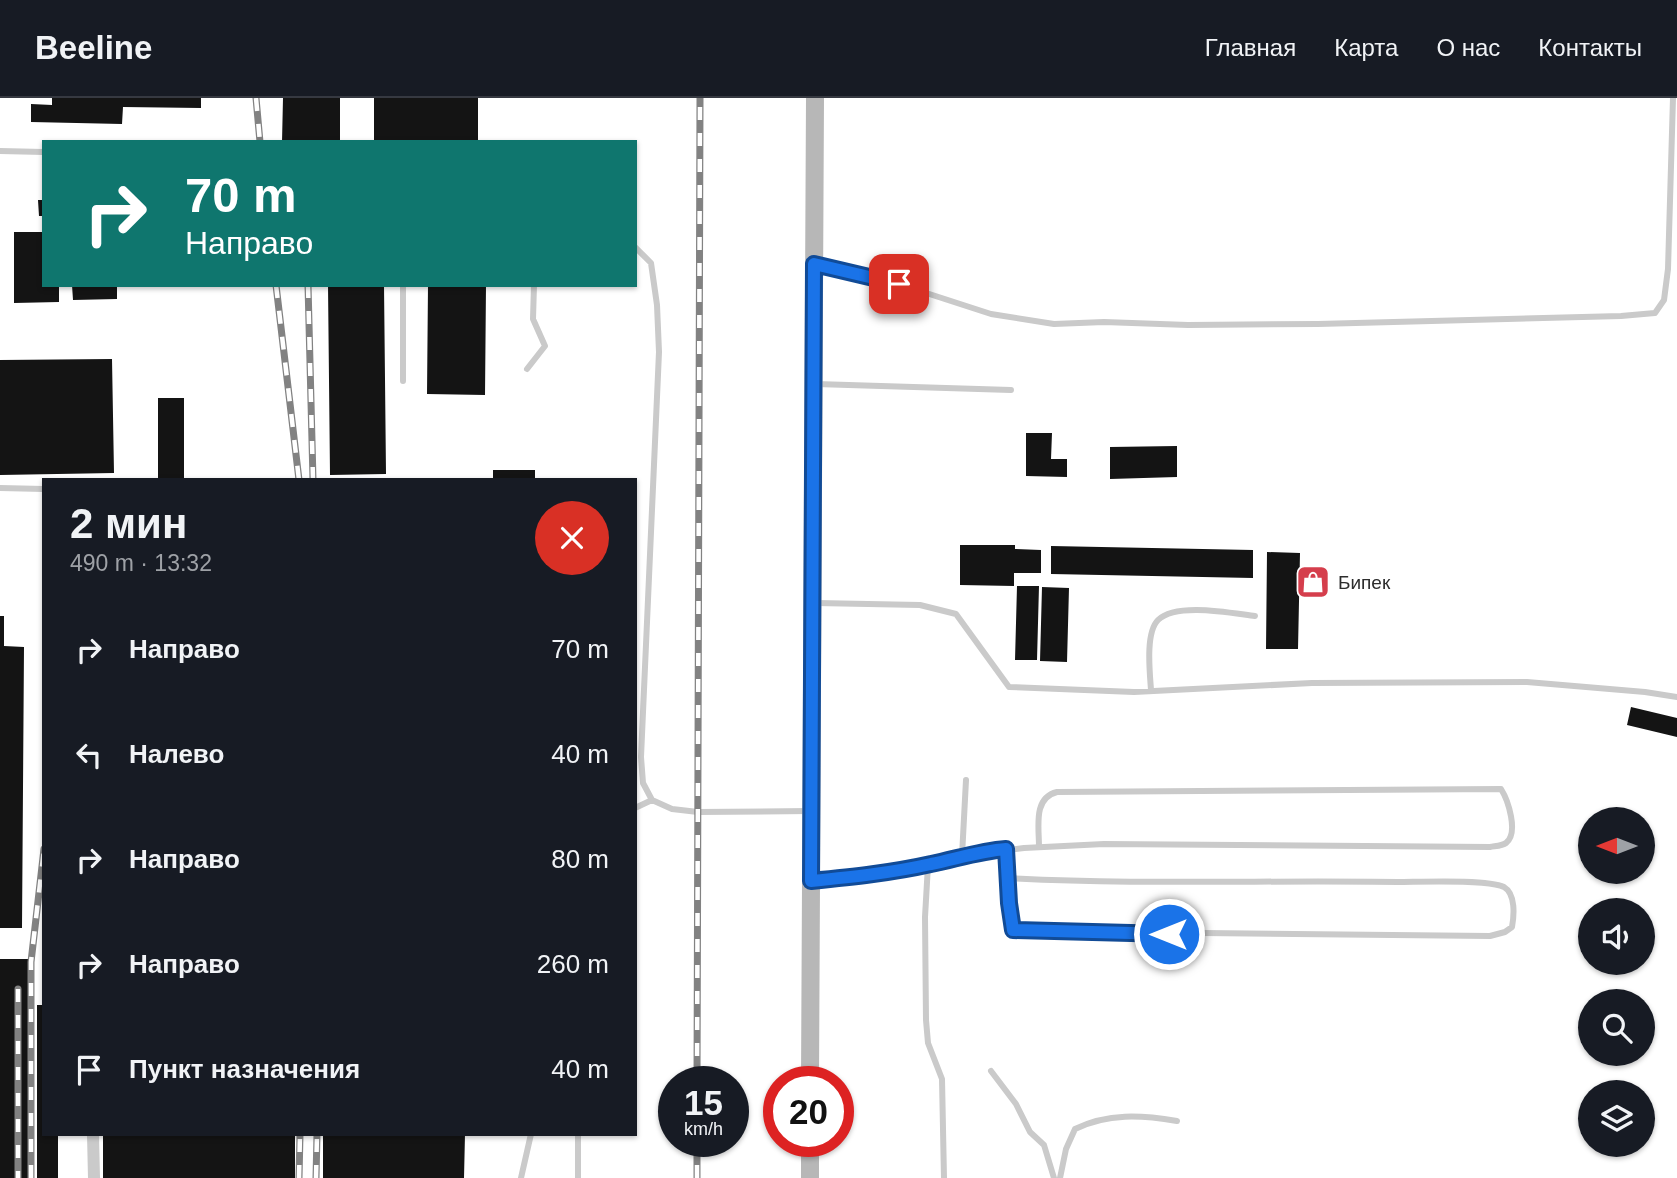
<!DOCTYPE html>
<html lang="ru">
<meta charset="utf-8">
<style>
:root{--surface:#171b24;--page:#242831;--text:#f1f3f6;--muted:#9ea1a6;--line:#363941}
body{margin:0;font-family:Arial,sans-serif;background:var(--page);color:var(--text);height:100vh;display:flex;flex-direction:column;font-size:26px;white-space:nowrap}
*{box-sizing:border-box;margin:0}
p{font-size:23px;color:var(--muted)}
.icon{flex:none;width:38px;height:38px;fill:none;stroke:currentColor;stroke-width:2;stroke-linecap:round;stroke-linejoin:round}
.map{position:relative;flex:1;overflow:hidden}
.details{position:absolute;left:42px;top:380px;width:595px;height:658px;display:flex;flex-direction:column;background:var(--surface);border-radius:0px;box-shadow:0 2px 5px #0004}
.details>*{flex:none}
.guide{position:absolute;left:42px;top:42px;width:595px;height:147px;border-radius:0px;box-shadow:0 2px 5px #0004;background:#0f766e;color:#fff;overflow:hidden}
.needle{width:46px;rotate:270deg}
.fabs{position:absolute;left:1578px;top:709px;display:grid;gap:14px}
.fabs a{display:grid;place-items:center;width:77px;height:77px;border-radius:50%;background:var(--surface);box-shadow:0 2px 5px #0004;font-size:35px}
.speed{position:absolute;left:658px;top:968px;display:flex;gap:14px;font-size:35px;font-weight:700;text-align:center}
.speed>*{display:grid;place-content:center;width:91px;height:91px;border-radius:50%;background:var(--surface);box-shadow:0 2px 5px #0004;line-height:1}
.speed small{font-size:18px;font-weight:400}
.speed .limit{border:10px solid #d22;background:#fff;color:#111}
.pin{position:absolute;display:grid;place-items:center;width:60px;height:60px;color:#fff;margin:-30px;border-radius:14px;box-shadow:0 4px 10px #0006}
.me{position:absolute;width:77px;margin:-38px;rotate:270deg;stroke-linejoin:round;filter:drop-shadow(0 0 5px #0008)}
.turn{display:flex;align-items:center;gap:24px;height:147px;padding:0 28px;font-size:32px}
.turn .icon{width:91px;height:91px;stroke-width:2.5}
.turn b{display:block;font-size:49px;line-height:60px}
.round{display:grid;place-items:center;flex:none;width:74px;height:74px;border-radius:37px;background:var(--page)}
.headline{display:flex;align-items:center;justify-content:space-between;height:119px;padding:0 28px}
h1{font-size:42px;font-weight:700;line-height:52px}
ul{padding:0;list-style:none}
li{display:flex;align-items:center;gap:21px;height:105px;padding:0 28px}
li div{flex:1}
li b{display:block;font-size:26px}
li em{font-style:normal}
header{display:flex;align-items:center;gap:42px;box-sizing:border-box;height:98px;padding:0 35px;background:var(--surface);border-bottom:2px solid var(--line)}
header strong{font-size:33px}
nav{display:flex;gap:38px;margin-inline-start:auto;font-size:24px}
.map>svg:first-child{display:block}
.building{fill:#141414}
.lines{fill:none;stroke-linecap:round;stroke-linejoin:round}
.service{stroke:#cacaca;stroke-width:6}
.minor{stroke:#cacaca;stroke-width:12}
.secondary{stroke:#b7b7b7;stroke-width:18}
.rail-casing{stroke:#828282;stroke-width:7}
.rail{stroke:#fff;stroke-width:4.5;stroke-dasharray:13;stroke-linecap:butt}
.route-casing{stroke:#114b97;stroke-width:18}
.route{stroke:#1a73e8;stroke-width:12}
.labels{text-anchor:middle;stroke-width:7;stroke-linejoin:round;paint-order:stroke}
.poi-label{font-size:19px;fill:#2d2d2d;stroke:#fff;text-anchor:start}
</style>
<header>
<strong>Beeline</strong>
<nav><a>Главная</a><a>Карта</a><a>О нас</a><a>Контакты</a></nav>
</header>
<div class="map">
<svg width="1677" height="1080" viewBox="0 0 1677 1080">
<rect width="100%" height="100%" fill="#fff"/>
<path class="building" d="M52 0H201V10L123 9 122 26 31 24V6L52 7Z
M283 0H340V44H282Z
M374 0H478V44H374Z
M38 102H44V118H39Z
M14 134H44V187H59V204L14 205Z
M72 187H117V201L73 202Z
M328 187H384L386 376 330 377Z
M428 187H486L485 297 427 296Z
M112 261 114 375 0 377V262Z
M158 300H184V382H158Z
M1026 335H1052L1051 361H1067V379L1026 378Z
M1177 348V379L1110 381V349Z
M493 372H535V382H493Z
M960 447H1015V451L1041 452V475H1014V488L960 487Z
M1051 448 1253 452V480L1051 476Z
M1267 454 1300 455 1298 551H1266Z
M1017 488H1039L1037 562H1015Z
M1042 489 1069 490 1067 564 1040 563Z
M0 518H4V548L24 549 22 830H0Z
M1631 609 1677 620V639L1627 627Z
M0 861H32L29 1080H0Z
M37 907H44V1036H58V1080H37Z
M103 1036H295V1080H103Z
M323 1036H465L464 1080H323Z"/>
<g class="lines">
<path class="service" d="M0 53 44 54
M635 149 651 165 657 207 659 254 641 659 643 685 652 702 672 711 698 714 810 713
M816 166 880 180 991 216 1054 226 1104 224 1188 227 1318 226 1621 218 1655 215 1664 202 1668 171 1673 0
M403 187V283
M527 271 545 248 533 221 534 187
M816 286 1011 292
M0 390 44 391
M816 505 920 507 956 516 1009 589 1134 594 1312 585 1527 584 1645 594 1677 599
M1151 592C1150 576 1145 535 1158 522 1176 504 1231 515 1255 518
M635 710 652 702
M1006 751C1007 778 1009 805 1013 833L1490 838 1505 834 1512 829C1514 818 1516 796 1504 789 1488 781 1419 784 1398 784 1268 782 1137 787 1007 780
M962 758 966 682
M928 767 925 819 926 922 928 945 942 981 944 1080
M811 783 872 777 933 766 955 759 1024 750 1104 746 1490 749C1495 748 1502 748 1506 745 1519 735 1508 702 1501 691L1057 694C1033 700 1039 728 1039 749
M991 973 1016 1006 1030 1034 1044 1047 1054 1080
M521 1080 531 1036
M578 1080V1036
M1060 1080 1066 1051 1075 1031C1108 1015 1141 1017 1177 1023"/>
<path class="minor" d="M93 1036 94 1080"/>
<path class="secondary" d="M810 984 815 0
M810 1080V1043"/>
<defs>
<path id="rail" d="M256 0 260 44
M276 187 299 382
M308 187 313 382
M18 891V1080
M697 984 700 0
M31 1080V864L44 751
M299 1080 300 1036
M316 1080 317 1036
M697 1080V1043"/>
</defs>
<use href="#rail" class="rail-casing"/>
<use href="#rail" class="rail"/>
</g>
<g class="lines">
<defs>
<path id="route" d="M899 186 814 166 811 783C851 779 891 775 931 766 956 761 980 753 1006 751L1009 805 1013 832 1169 836"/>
</defs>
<use href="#route" class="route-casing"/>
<use href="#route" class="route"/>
</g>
<defs>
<symbol id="shop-square" viewBox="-11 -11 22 22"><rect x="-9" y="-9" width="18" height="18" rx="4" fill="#d53e4c" stroke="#fff"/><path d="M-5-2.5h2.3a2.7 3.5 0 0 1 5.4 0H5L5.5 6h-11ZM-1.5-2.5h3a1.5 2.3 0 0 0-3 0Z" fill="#fff"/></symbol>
</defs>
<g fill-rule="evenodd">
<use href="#shop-square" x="1294" y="465" width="38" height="38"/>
</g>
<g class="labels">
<g class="poi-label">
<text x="1338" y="491">Бипек</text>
</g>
</g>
</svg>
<div class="fabs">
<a><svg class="needle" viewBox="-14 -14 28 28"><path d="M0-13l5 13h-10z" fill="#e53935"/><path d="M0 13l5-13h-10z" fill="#9ea1a6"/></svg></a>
<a><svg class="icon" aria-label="sound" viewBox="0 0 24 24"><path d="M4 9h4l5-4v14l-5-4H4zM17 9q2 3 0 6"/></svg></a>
<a><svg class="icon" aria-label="search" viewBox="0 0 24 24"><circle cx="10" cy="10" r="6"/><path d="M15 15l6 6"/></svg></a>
<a><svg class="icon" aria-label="layers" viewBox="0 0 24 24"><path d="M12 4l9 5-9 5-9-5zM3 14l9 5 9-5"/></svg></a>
</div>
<div class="speed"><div>15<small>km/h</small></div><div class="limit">20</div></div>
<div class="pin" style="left:899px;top:186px;background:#d93025"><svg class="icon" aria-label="arrive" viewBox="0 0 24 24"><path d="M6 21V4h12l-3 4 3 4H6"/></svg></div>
<svg class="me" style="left:1169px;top:836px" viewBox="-20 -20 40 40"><circle r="17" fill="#1a73e8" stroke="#fff" stroke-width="3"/><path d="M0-11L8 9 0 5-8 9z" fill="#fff"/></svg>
<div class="guide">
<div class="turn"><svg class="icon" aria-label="right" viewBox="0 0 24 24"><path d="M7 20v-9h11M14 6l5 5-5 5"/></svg><div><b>70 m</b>Направо</div></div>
</div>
<section class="details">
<div class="headline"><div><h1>2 мин</h1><p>490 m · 13:32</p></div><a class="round" style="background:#d93025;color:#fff"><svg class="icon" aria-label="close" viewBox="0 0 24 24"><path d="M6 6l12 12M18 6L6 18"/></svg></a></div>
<ul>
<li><svg class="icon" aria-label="right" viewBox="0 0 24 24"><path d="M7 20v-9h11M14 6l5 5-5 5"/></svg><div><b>Направо</b></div><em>70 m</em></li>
<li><svg class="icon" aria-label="left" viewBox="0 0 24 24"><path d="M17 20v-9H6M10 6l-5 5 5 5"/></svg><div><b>Налево</b></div><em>40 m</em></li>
<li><svg class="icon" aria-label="right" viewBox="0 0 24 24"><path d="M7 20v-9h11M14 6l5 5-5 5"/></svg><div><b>Направо</b></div><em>80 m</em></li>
<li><svg class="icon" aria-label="right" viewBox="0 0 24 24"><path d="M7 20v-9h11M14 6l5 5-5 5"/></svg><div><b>Направо</b></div><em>260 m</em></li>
<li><svg class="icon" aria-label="arrive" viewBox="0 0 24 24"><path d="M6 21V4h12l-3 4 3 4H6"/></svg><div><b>Пункт назначения</b></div><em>40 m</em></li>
</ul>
</section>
</div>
